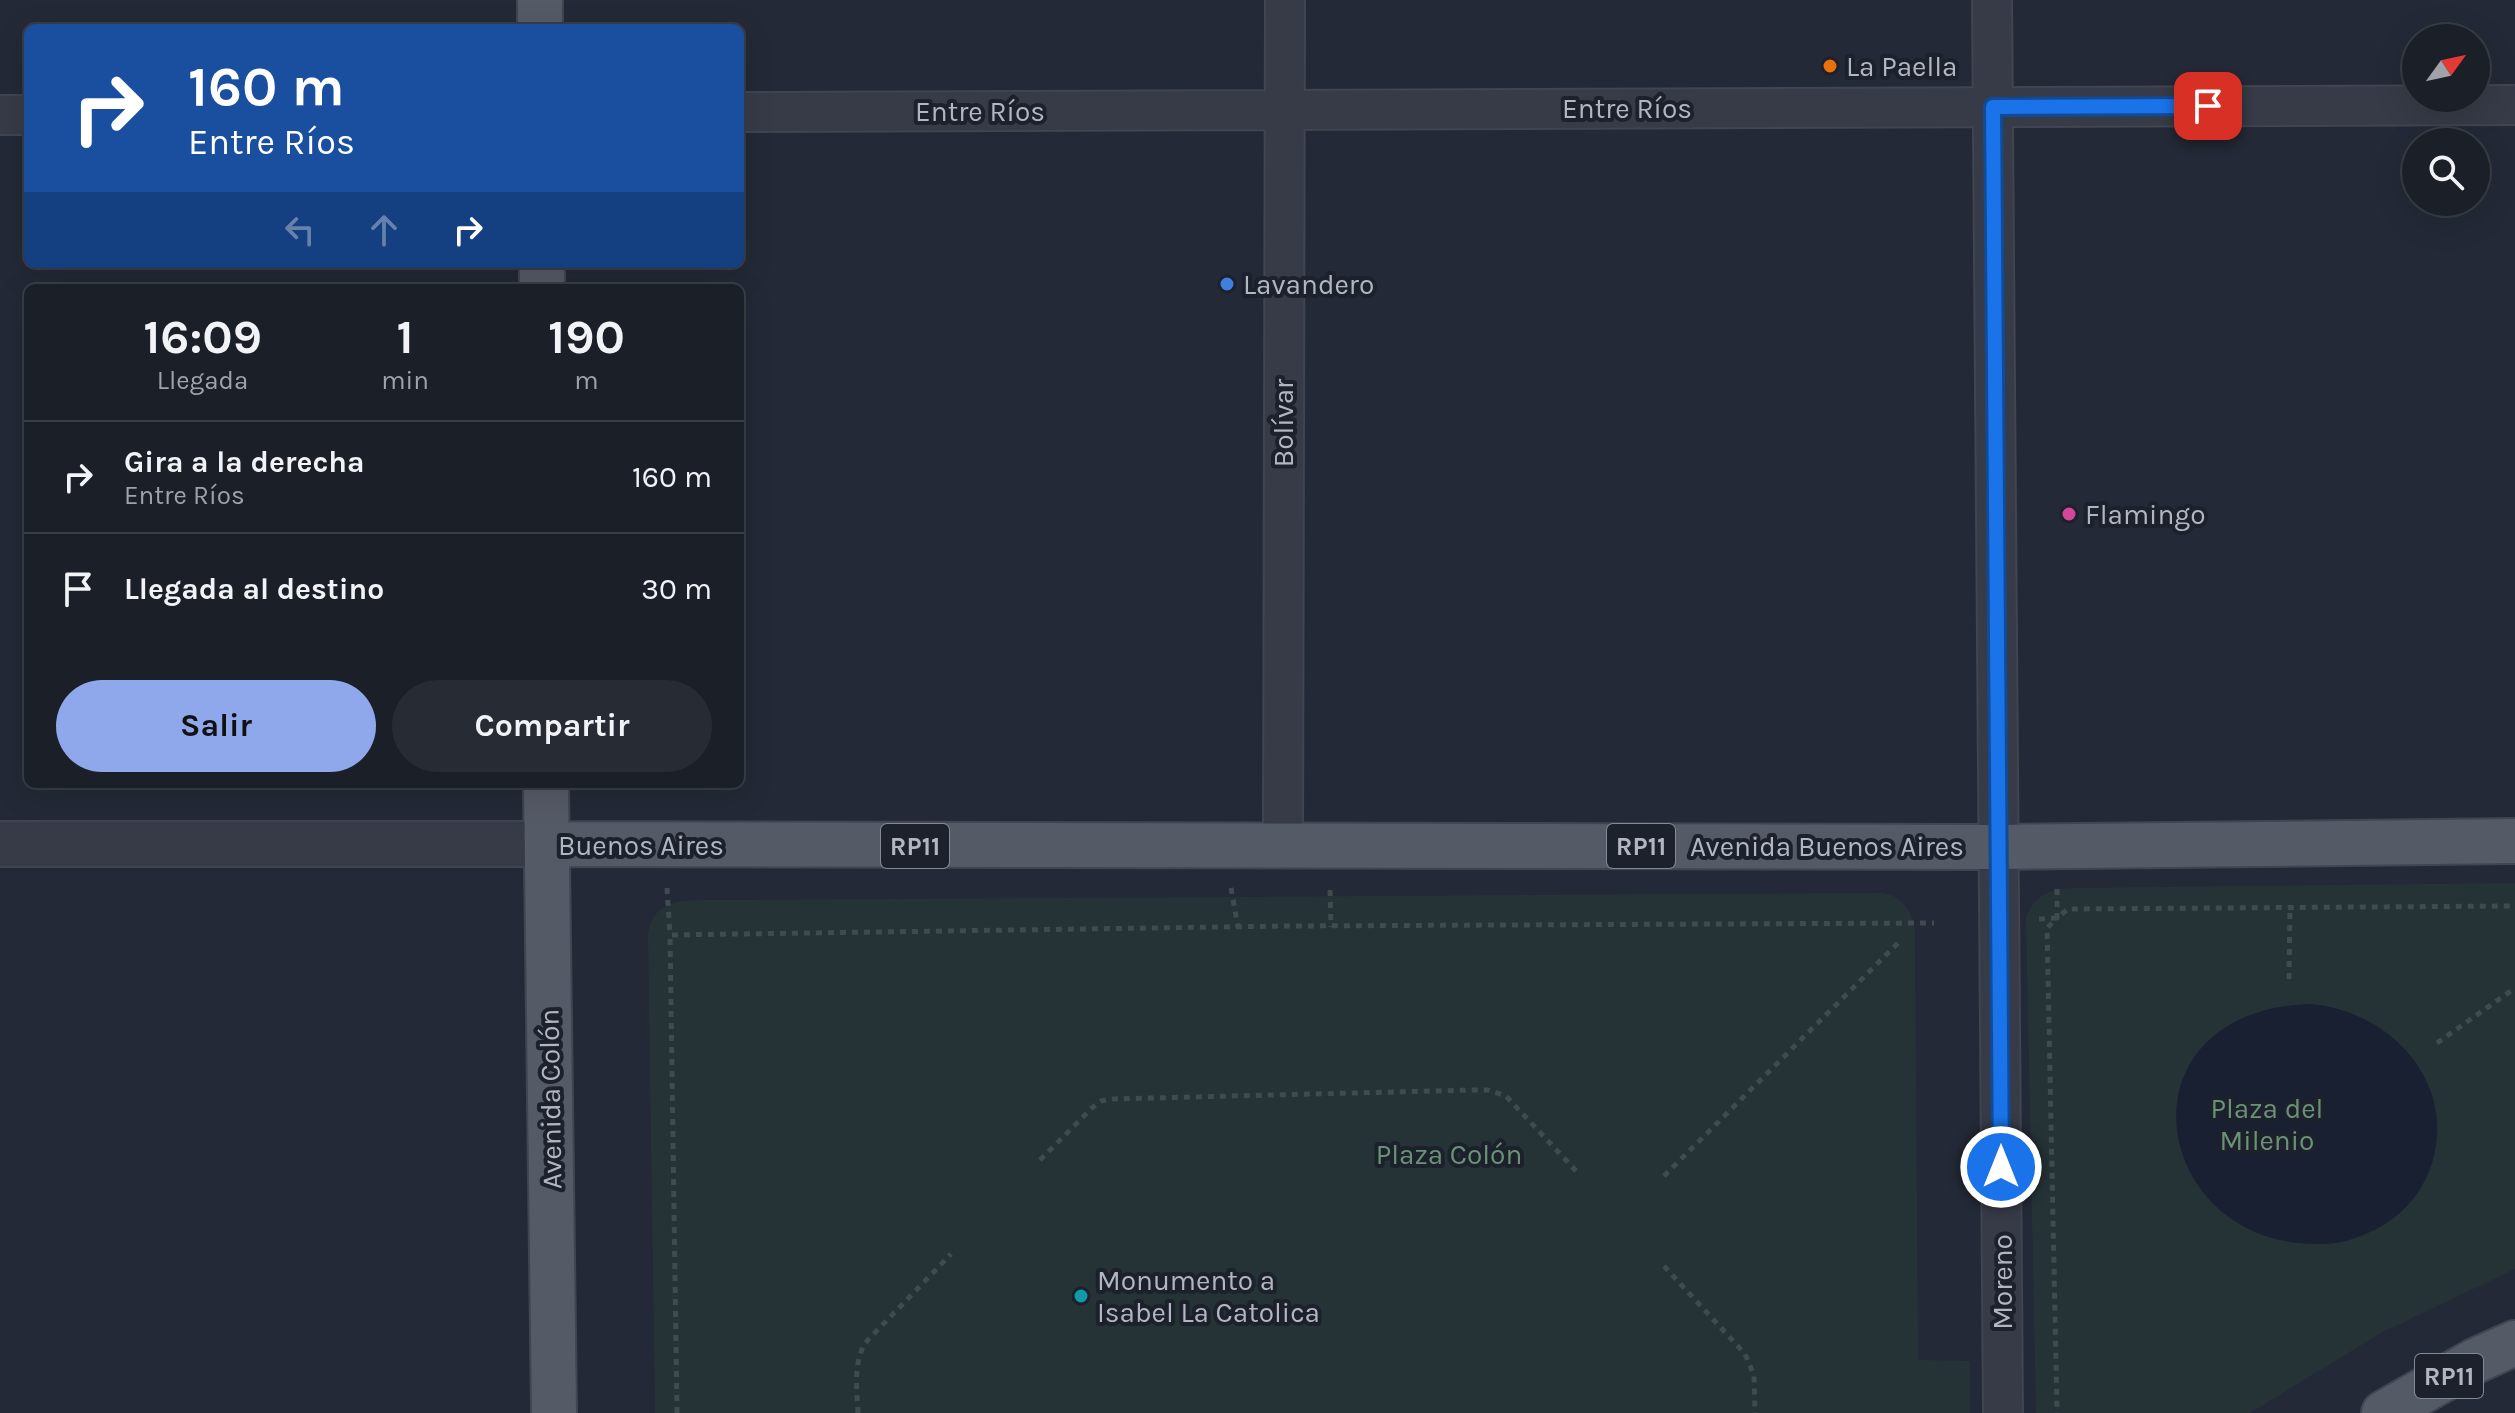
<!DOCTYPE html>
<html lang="es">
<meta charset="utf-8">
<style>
:root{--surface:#1a1f28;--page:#272c34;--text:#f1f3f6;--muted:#9fa2a8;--line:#383d45;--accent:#8ea8eb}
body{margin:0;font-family:Karla,sans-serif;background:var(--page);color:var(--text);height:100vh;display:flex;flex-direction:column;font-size:30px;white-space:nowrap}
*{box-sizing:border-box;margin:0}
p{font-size:26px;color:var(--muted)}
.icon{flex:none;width:44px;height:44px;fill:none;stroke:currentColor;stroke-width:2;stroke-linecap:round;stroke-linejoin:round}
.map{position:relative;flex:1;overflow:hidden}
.details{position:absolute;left:24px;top:284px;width:720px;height:504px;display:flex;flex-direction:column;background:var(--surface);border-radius:12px;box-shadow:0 8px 32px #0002,0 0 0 2px var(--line)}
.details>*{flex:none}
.banner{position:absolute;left:24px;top:24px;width:720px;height:244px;border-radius:12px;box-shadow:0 8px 32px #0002,0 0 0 2px var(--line);background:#1a4fa0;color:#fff;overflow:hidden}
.needle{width:52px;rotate:57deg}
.tools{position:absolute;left:2402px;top:24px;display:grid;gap:16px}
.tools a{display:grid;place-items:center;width:88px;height:88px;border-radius:50%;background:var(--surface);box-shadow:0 8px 32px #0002,0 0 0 2px var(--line);font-size:40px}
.pin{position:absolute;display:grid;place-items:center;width:68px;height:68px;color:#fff;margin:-34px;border-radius:16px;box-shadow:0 4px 12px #0006}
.me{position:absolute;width:88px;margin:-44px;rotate:0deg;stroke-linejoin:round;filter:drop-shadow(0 0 6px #0008)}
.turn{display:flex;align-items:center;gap:28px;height:168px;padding:0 32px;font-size:36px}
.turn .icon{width:104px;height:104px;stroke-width:2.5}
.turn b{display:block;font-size:56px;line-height:68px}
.lanes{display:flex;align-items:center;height:76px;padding:0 32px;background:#0003;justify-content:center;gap:40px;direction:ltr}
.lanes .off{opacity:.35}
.eta{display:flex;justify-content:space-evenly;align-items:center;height:136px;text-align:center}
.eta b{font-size:48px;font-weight:700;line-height:56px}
.button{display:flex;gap:16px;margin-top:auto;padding:16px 32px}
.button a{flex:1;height:92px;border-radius:48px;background:var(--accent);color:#111;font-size:32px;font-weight:700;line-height:92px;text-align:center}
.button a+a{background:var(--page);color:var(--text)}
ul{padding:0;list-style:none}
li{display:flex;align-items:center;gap:24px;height:112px;padding:0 32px;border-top:2px solid var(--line)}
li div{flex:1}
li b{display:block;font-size:30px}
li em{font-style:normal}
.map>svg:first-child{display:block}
.green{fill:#253337}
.water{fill:#182032}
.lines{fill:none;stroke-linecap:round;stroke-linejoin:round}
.minor-casing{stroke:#404550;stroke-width:42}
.tertiary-casing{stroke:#404550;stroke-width:48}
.primary-casing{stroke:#404550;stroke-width:48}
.path{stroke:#3e4c50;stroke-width:5;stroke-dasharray:6 6;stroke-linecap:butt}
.minor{stroke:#363b47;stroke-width:38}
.tertiary{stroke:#363b47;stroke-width:44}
.primary{stroke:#555a67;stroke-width:44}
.route-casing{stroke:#114b97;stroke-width:20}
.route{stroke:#1a73e8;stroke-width:14}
.food-dot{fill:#e8710a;stroke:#1c212b;stroke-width:3}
.shop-dot{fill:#3f7fe0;stroke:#1c212b;stroke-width:3}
.hotel-dot{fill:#d1479c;stroke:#1c212b;stroke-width:3}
.culture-dot{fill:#0f9aa8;stroke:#1c212b;stroke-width:3}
.labels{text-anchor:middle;stroke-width:8;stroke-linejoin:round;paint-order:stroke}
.shield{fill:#1c212b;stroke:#848995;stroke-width:2}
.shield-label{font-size:26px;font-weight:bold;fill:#b1b6c3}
.poi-label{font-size:28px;fill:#b1b6c3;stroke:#1c212b;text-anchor:start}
.street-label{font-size:28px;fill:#b1b6c3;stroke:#1c212b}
.park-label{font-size:28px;fill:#6b9178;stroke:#1c212b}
</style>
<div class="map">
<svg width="2515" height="1413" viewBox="0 0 2515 1413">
<rect width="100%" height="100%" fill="#232936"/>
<path class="green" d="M2515 883V1269L2381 1333 2250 1413H2036L2026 918C2033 895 2051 889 2073 888Z
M1880 893C1901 894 1911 910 1915 928L1918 1360 1970 1361V1413H655L648 933C653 902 679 900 706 900Z"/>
<path class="water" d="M2311 1004C2390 1011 2457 1082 2432 1163 2424 1189 2407 1210 2385 1224 2363 1237 2341 1245 2316 1244 2148 1243 2114 1010 2311 1004Z"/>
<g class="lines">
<defs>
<path id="minor" d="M1992 0 2003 1413
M740 112 2515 105
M0 115H28
M1283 845 1285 0"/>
<path id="tertiary" d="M0 844H547"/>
<path id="primary" d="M540 0V28
M542 264V288
M546 784 554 1413
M547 844 1999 847 2515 841
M2384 1413 2475 1361 2515 1343"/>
</defs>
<use href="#minor" class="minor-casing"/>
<use href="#tertiary" class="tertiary-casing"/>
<use href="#primary" class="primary-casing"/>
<path class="path" d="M667 888 670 935
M1231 888 1238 927
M2057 889V918L2047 928 2057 1413
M1330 890 1331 927
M2039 919 2057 918 2068 909 2515 906
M2289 979 2290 906
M2437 1043 2515 988
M1040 1160 1093 1107 1101 1101 1111 1099 1474 1090H1488L1506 1096 1576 1171
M1664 1176 1899 942
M1664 1266 1745 1354 1754 1375 1755 1413
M677 1413 670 935 1288 926 1934 923
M858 1413C857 1389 853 1365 865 1343L951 1254"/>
<use href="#minor" class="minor"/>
<use href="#tertiary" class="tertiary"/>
<use href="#primary" class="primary"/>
</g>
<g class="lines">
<defs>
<path id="route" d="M2001 1167 1993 107 2208 106"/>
</defs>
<use href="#route" class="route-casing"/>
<use href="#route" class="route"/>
</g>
<circle class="food-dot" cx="1830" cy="66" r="8"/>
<circle class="shop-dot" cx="1227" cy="284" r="8"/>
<circle class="hotel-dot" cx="2069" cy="514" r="8"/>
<circle class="culture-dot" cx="1081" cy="1296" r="8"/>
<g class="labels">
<g class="shield">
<rect x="881" y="824" width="68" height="44" rx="6"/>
<rect x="1607" y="824" width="68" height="44" rx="6"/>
<rect x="2415" y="1354" width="68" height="44" rx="6"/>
</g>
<g class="shield-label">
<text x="915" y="855">RP11</text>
<text x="1641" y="855">RP11</text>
<text x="2449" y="1385">RP11</text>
</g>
<g class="poi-label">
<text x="1846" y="76">La Paella</text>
<text x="1243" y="294">Lavandero</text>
<text x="2085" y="524">Flamingo</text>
<text x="1097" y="1290">Monumento a<tspan x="1097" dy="32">Isabel La Catolica</tspan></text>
</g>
<g class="street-label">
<text x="1627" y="118">Entre Ríos</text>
<text x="980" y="121">Entre Ríos</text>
<text transform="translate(1283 423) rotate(-90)" y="10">Bolívar</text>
<text x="641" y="855">Buenos Aires</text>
<text x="1827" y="856">Avenida Buenos Aires</text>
<text transform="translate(550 1099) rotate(-91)" y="10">Avenida Colón</text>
<text transform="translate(2002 1282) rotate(-90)" y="10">Moreno</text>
</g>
<g class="park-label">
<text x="2267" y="1118">Plaza del<tspan x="2267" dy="32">Milenio</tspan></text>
<text x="1449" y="1164">Plaza Colón</text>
</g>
</g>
</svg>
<div class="tools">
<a><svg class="needle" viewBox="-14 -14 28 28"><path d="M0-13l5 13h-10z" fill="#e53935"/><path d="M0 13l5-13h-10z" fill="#9fa2a8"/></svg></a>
<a><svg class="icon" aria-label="search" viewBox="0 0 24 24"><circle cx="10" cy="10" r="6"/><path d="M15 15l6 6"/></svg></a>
</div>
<div class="pin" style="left:2208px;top:106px;background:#d93025"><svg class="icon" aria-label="arrive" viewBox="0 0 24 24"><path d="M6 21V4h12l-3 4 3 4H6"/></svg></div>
<svg class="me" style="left:2001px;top:1167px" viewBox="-20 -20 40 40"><circle r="17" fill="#1a73e8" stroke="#fff" stroke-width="3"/><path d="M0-11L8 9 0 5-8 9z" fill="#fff"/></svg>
<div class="banner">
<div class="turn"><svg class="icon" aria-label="right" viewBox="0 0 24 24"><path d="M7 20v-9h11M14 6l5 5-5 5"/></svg><div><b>160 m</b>Entre Ríos</div></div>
<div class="lanes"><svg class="icon off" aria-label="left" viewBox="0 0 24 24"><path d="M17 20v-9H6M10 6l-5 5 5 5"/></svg><svg class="icon off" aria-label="ahead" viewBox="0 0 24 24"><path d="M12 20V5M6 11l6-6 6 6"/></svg><svg class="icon" aria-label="right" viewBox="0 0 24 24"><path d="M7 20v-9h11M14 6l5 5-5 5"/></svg></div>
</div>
<section class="details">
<div class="eta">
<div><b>16:09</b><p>Llegada</p></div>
<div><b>1</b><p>min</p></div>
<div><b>190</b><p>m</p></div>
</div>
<ul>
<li><svg class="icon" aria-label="right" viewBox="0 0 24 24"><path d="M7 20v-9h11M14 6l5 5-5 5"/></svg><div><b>Gira a la derecha</b><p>Entre Ríos</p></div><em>160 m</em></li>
<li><svg class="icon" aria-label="arrive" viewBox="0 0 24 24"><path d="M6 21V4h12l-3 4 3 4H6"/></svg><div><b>Llegada al destino</b></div><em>30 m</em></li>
</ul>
<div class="button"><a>Salir</a><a>Compartir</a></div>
</section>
</div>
